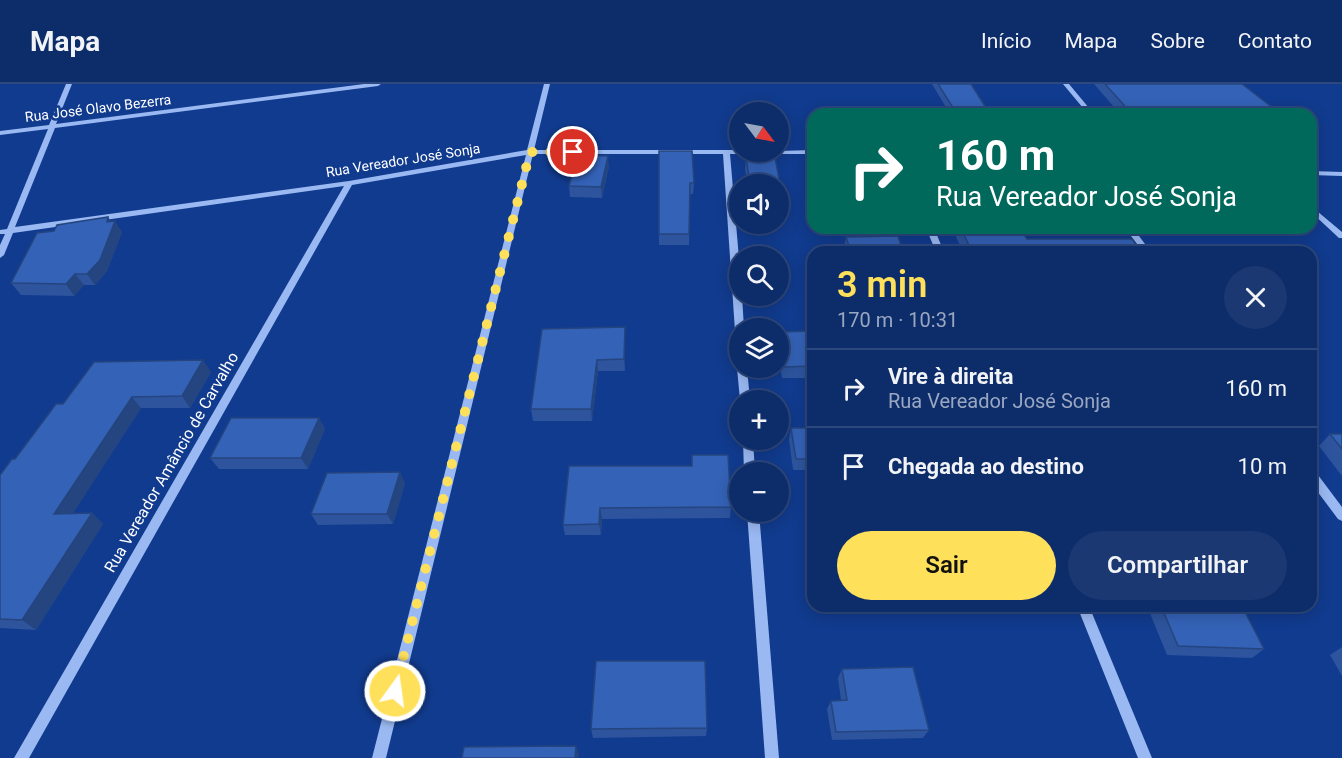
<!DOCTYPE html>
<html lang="pt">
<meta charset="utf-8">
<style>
:root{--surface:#0d2c6a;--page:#1b3872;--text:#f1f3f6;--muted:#9aa7c1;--line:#2d487e;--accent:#ffe05b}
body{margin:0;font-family:Roboto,sans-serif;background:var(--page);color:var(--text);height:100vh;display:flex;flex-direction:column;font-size:22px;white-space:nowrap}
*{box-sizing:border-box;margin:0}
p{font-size:20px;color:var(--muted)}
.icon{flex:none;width:33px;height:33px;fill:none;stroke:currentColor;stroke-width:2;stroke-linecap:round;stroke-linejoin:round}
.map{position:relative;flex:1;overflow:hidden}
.drawer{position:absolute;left:807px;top:162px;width:510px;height:366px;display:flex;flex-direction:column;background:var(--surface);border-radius:18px;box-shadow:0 3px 15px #0003,0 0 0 2px var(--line)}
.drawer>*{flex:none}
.guide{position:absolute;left:807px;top:24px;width:510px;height:126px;border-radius:18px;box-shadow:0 3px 15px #0003,0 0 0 2px var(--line);background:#00695c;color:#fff;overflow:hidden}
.needle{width:39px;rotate:122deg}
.buttons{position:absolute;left:729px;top:18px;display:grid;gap:12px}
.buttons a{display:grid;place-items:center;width:60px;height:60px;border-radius:50%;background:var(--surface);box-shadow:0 3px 15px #0003,0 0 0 2px var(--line);font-size:30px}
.pin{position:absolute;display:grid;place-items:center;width:51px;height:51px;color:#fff;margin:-26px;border:3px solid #fff;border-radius:50%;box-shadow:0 2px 6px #0007}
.me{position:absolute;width:66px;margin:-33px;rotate:14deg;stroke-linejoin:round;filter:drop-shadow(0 0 4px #0008)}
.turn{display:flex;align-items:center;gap:21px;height:126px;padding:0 30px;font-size:27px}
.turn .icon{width:78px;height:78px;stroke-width:2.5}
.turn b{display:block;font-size:42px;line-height:51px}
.round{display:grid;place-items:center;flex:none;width:63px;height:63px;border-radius:32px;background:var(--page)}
.head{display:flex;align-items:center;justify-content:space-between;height:102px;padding:0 30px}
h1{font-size:36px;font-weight:600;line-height:45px;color:var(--accent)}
.button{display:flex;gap:12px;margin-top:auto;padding:12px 30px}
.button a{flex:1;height:69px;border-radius:36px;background:var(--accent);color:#111;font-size:24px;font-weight:600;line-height:69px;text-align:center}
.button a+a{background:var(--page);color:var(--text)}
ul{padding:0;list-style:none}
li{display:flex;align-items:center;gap:18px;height:78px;padding:0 30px;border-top:2px solid var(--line)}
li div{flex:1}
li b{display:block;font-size:22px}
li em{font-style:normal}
header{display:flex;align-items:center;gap:36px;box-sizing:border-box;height:84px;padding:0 30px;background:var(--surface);border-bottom:2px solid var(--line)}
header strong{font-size:28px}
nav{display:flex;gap:33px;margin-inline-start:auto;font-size:21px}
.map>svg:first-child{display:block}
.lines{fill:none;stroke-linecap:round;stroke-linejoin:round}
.minor{fill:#9ab9f2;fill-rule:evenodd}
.wall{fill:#2d549d}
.shaded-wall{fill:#24457f}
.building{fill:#3462b6;stroke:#24457f;stroke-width:1.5}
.route{stroke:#ffe05b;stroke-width:10;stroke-dasharray:0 18}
.labels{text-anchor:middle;stroke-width:5;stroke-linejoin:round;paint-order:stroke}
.far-street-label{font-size:14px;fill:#fff;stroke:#113b8e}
.street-label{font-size:16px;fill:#fff;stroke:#113b8e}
</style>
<header>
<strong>Mapa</strong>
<nav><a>Início</a><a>Mapa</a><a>Sobre</a><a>Contato</a></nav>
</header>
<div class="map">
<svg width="1342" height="674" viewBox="0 0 1342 674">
<rect width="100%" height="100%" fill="#113b8e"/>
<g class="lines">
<path class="minor" d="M66 0H72L56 40 364 0H381L378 2 55 44 15 143 349 97 527 66 544 0H550L534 66H740V68L813 66V70H730L740 186V212H742L744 244H740V250L735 247 723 70H533L386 674H372L526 71 352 101 29 674H14L344 102 13 149 4 171 0 174V161L5 150H0V146L7 145 48 45 0 51V47L49 41Z
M1063 0H1069L1094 30H1088Z
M1311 87 1342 88V92L1311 91Z
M1311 122 1342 148V154H1339L1311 128Z
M926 144H934L944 168H936Z
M1125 144H1133L1151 168H1143Z
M740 281V284H747L750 316H740L737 284Z
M743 356H753L755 388H744Z
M1311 386 1315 387 1342 423V437L1338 435 1311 399Z
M747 428H759L779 674H765Z
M1077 522H1089L1152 674H1138Z"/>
</g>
<path class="wall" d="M932 0H971L990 30H950Z
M1094 0H1242L1281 30H1120Z
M659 67 694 99 693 110H690L689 161H659Z
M746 73 780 100 779 111 778 100H747L745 84Z
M609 82 602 114 570 113 569 102Z
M111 137 122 148 107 187 95 201H84L74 212 21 211 11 199Z
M952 144H1020L1027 155 1142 168H963Z
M846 153 903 168H845L844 164Z
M813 247V294H782L778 271V248Z
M625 255V287H598L592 337H533L531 325Z
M211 288 190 324H141L73 429H92L103 440 36 546 0 544V391L15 375 63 320Z
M319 334 325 345 308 385H219L210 374Z
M791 344H813V386H793L789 355Z
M1330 350H1342V392L1319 362Z
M692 371 731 423 730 434 602 435 601 451H565L563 441 692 382Z
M405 399 393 440 318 441 311 430Z
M1147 522H1242L1264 565 1252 574 1167 571Z
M1342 563V592L1330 571Z
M842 585 929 646 923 654 832 656 827 625 831 617 841 616 838 594Z
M707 644 706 652 593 654 591 645Z"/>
<path class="shaded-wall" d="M608 72 609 82 602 114 601 103Z
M108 133 113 140 115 137 122 148 107 187 95 201 87 190Z
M75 190 84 201 74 212 66 200Z
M625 243V287L624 275Z
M203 276 211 288 190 324 182 312Z
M597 276 598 287 592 337 591 325Z
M132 313 141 324 66 440 54 430Z
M319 334 325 345 308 385 301 374Z
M400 388 405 399 393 440 387 430Z
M600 424 602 435 601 451 599 440Z
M92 429 103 440 36 546 22 536Z
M576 662 579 670 578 674H575Z"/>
<path class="building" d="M938 0H971L990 30H957Z
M1105 0H1242L1281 30H1132Z
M659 67H692L694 99H690L689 150H659Z
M577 71 608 72 601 103 569 102Z
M746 73H775L780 100H750Z
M108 133 107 138 115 137 100 176 87 190H75L66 200 11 199 37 149 54 147 57 141Z
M961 144H1020L1027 155H1132L1142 168H972Z
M898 152 903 168H851L846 153Z
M625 243 624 275 597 276 591 325H531L542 245Z
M813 247V282L784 283 778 248Z
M203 276 182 312 132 313 54 430 92 429 22 536 0 535V391L12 375H15L56 320H63L94 278Z
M231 334H319L301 374H210Z
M791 344H813V375H796Z
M1330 350H1342V365Z
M692 371H728L731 423 600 424 599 440 563 441 569 382H692Z
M400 388 387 430H311L327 389Z
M1161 522H1242L1264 565 1178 562Z
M596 577H705L707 644 591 645Z
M913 583 929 646 836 648 831 617 847 616 842 585Z
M576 662 575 674H462L464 663Z"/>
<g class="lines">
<path class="route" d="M395 607 530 68H573"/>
</g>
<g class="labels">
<g class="far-street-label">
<text transform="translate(98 24) rotate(-7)" y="5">Rua José Olavo Bezerra</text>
<text transform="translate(403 76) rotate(-9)" y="5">Rua Vereador José Sonja</text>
</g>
<g class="street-label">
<text transform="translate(171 378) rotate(-60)" y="6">Rua Vereador Amâncio de Carvalho</text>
</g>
</g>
</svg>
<div class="buttons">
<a><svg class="needle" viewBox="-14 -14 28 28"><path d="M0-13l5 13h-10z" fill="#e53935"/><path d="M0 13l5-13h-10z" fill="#9aa7c1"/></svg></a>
<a><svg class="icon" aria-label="sound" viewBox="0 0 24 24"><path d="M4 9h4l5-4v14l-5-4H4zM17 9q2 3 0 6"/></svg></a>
<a><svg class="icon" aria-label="search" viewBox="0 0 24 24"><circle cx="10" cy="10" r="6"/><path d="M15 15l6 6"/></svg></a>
<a><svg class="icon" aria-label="layers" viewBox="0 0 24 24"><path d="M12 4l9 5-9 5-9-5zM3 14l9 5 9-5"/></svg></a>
<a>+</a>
<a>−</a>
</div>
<div class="pin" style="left:573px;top:68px;background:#d93025"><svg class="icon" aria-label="arrive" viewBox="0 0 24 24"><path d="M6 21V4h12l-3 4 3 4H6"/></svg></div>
<svg class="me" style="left:395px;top:607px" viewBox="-20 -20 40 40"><circle r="17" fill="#ffe05b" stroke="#fff" stroke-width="3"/><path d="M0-11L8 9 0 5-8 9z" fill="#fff"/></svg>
<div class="guide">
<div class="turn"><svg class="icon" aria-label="right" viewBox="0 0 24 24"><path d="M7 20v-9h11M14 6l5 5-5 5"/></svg><div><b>160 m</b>Rua Vereador José Sonja</div></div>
</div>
<section class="drawer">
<div class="head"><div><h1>3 min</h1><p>170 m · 10:31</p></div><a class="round"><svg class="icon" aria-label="close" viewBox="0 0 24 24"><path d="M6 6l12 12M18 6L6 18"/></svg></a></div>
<ul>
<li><svg class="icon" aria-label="right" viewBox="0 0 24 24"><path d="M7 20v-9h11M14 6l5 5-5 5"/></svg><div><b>Vire à direita</b><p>Rua Vereador José Sonja</p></div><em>160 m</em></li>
<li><svg class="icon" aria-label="arrive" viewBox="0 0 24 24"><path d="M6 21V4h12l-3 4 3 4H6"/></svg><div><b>Chegada ao destino</b></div><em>10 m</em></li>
</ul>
<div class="button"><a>Sair</a><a>Compartilhar</a></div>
</section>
</div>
